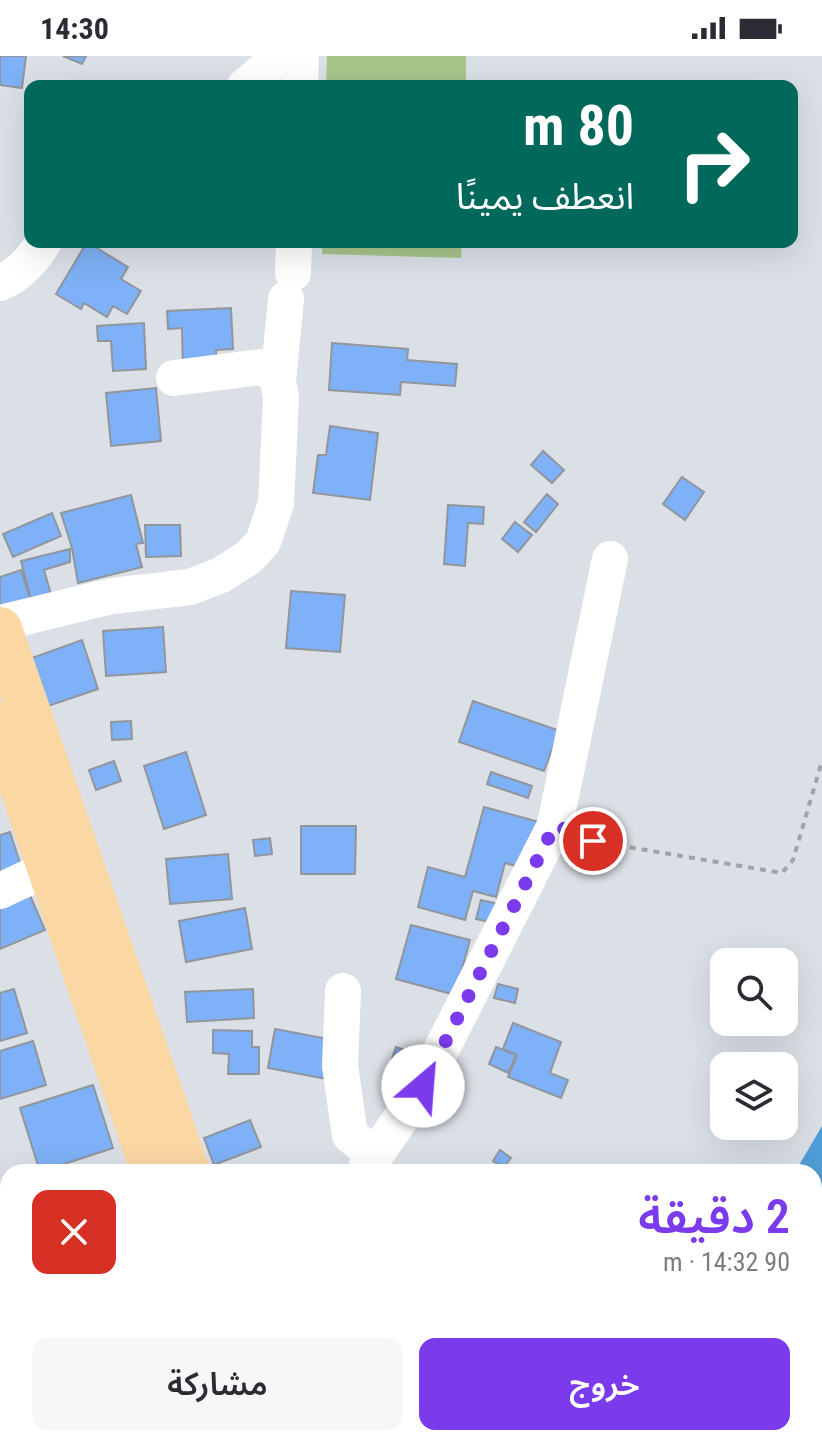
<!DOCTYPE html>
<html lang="ar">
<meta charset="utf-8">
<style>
:root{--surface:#fff;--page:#f7f7f7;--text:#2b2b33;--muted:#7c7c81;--accent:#7c3aed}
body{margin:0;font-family:"Roboto Condensed","Noto Sans Arabic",sans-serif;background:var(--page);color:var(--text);direction:rtl;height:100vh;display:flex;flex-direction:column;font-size:30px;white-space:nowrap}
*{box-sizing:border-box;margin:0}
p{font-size:26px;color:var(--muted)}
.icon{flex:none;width:44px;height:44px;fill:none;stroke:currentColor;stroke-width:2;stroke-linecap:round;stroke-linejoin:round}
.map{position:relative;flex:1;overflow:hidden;direction:ltr}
.side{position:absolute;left:0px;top:1108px;width:822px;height:282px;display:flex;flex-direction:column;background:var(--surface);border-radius:24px 24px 0 0;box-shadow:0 8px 32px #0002;direction:rtl}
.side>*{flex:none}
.banner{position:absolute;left:24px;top:24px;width:774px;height:168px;border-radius:16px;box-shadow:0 8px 32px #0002;direction:rtl;background:#00695c;color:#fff;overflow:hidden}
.controls{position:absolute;left:710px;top:892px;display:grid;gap:16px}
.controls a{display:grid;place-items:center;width:88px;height:88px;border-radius:16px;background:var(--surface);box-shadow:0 8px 32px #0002;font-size:40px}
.pin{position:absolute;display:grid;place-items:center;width:68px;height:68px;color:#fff;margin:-34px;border:4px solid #fff;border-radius:50%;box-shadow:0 2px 8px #0007}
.me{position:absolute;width:88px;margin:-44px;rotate:27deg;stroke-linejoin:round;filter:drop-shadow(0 0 6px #0008)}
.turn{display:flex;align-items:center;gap:28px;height:168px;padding:0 32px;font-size:36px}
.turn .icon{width:104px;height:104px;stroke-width:2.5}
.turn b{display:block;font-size:56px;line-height:68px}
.round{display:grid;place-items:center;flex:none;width:84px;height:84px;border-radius:16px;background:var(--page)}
.overview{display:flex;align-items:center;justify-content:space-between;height:136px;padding:0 32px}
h1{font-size:48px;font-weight:600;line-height:60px;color:var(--accent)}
.action{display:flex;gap:16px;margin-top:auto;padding:16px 32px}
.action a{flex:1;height:92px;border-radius:16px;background:var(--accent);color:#fff;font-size:32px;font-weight:600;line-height:92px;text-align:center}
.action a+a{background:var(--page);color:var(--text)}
.status{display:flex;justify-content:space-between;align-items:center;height:56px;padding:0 40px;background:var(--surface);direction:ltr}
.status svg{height:22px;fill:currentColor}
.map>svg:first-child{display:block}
.green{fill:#a8c58b}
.water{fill:#509ed8}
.building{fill:#7eb1f7;stroke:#91959c;stroke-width:2}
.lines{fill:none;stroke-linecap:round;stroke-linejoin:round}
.path{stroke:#a0a4a9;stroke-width:4;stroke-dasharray:6 6;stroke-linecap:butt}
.minor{stroke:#fff;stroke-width:36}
.major{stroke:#fbd7a4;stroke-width:44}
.route{stroke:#7c3aed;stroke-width:14;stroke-dasharray:0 25.2}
</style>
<div class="status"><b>14:30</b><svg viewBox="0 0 49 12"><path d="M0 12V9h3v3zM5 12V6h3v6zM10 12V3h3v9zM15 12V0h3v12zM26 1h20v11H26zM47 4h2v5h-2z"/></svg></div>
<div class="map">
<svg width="822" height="1389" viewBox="0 0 822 1389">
<rect width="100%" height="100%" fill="#dbe0e7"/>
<path class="green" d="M327 0H466V30H326Z
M322 186H462L461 202 322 198Z"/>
<path class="water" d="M822 1070V1389H672V1382H814V1116H795Z"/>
<path class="building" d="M0 0H26L22 32 0 29Z
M63 0H86L82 8Z
M87 186 128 211 121 223 141 235 127 258 113 250 107 261 84 247 81 253 56 238Z
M231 252 233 293 216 294 217 314 183 316 182 272 168 273 167 255Z
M144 267 146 313 113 315 111 285H98L97 270Z
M332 287 408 293 407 304 457 308 455 330 401 326 400 339 329 334Z
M156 332 161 385 111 390 106 337Z
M330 370 378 377 370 444 313 437 318 399H326Z
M543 395 564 414 552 427 531 409Z
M682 421 704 436 685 464 663 448Z
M547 438 558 448 536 476 524 466Z
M131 439 143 487 136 488 142 511 78 527 72 492 61 457Z
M448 449 484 451 483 468 468 467 465 510 444 508Z
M52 457 61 480 13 501 3 478Z
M515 466 532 479 518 496 502 483Z
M145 469H180L181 500 146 501Z
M70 493V506L44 514 52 542 32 548 21 505Z
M21 514 32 548 0 558V521Z
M291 535 345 539 340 596 286 592Z
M163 571 166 616 106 620 103 575Z
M82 584 98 633 45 651 29 603Z
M473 645 566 677 554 688 544 715 459 686Z
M131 665 132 683 112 684 111 666Z
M186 696 206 759 164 773 144 710Z
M114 705 121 725 96 734 89 714Z
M491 716 532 730 528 742 487 728Z
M484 751 539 766 526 813 505 807 496 841 473 835 465 864 418 851 428 811 465 821Z
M301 770H356L355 818H301Z
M10 776 22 813 0 820V779Z
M270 782 272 798 255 800 253 784Z
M228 798 232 843 170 848 166 803Z
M29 837 45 874 0 893V849Z
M481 844 503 849 499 868 476 863Z
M245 852 252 893 186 906 179 865Z
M411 869 470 884 455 939 396 923Z
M498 928 518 933 515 947 494 942Z
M14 933 27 977 0 985V937Z
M253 933 254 962 187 966 185 936Z
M513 967 561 986 550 1017 568 1024 561 1042 508 1021 517 999 503 993Z
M275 973 334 984 327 1023 268 1012Z
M213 974 252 975V991H259V1018H228L229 998 213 997Z
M33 985 46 1029 0 1043V995Z
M396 991 419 999 407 1035 384 1027Z
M496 991 516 999 508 1017 489 1008Z
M93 1029 113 1092 40 1116 20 1052Z
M250 1064 261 1091 214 1109 204 1082Z
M500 1094 511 1102 503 1112 493 1105Z
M0 1294 8 1295V1370L0 1368 2 1339H0Z
M93 1382H185V1389H140Z
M303 1382H412L413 1389H303Z
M442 1382H483L494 1389H438Z"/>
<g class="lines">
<path class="path" d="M583 781 593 785 782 817 793 804 822 705"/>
<path class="minor" d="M245 30 281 0
M300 30 301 0
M293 217 294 186
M0 227C20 219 33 203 44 186
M278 325 286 243
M0 567 112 540 190 531 221 519 249 501 263 486 276 447 281 341C278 324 278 318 261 311L174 322
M0 835 49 812
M343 935 340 1010 350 1079 375 1100
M364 1116 423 1030 555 769 610 503
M0 1252 8 1254"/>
<path class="major" d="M0 573 188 1116
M0 668 153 1116
M232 1382 233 1389
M268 1382 269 1389"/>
</g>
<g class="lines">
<path class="route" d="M423 1030 555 769 593 785"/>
</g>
</svg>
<div class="controls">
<a><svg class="icon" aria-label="search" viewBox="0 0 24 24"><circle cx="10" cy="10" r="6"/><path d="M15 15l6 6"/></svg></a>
<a><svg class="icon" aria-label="layers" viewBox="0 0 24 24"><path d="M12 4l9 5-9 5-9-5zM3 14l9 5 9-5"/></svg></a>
</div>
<div class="pin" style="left:593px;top:785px;background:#d93025"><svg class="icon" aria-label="arrive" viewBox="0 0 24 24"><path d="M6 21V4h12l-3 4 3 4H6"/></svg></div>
<svg class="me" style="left:423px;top:1030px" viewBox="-20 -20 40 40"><circle r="19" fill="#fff"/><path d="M0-13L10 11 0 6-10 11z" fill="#7c3aed"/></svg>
<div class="banner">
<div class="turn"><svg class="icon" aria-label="right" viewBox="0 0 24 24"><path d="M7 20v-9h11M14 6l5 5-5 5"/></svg><div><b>80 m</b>انعطف يمينًا</div></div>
</div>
<section class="side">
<div class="overview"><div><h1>2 دقيقة</h1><p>90 m · 14:32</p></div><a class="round" style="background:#d93025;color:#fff"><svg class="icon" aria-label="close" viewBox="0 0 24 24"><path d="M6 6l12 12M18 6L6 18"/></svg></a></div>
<div class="action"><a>خروج</a><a>مشاركة</a></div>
</section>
</div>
